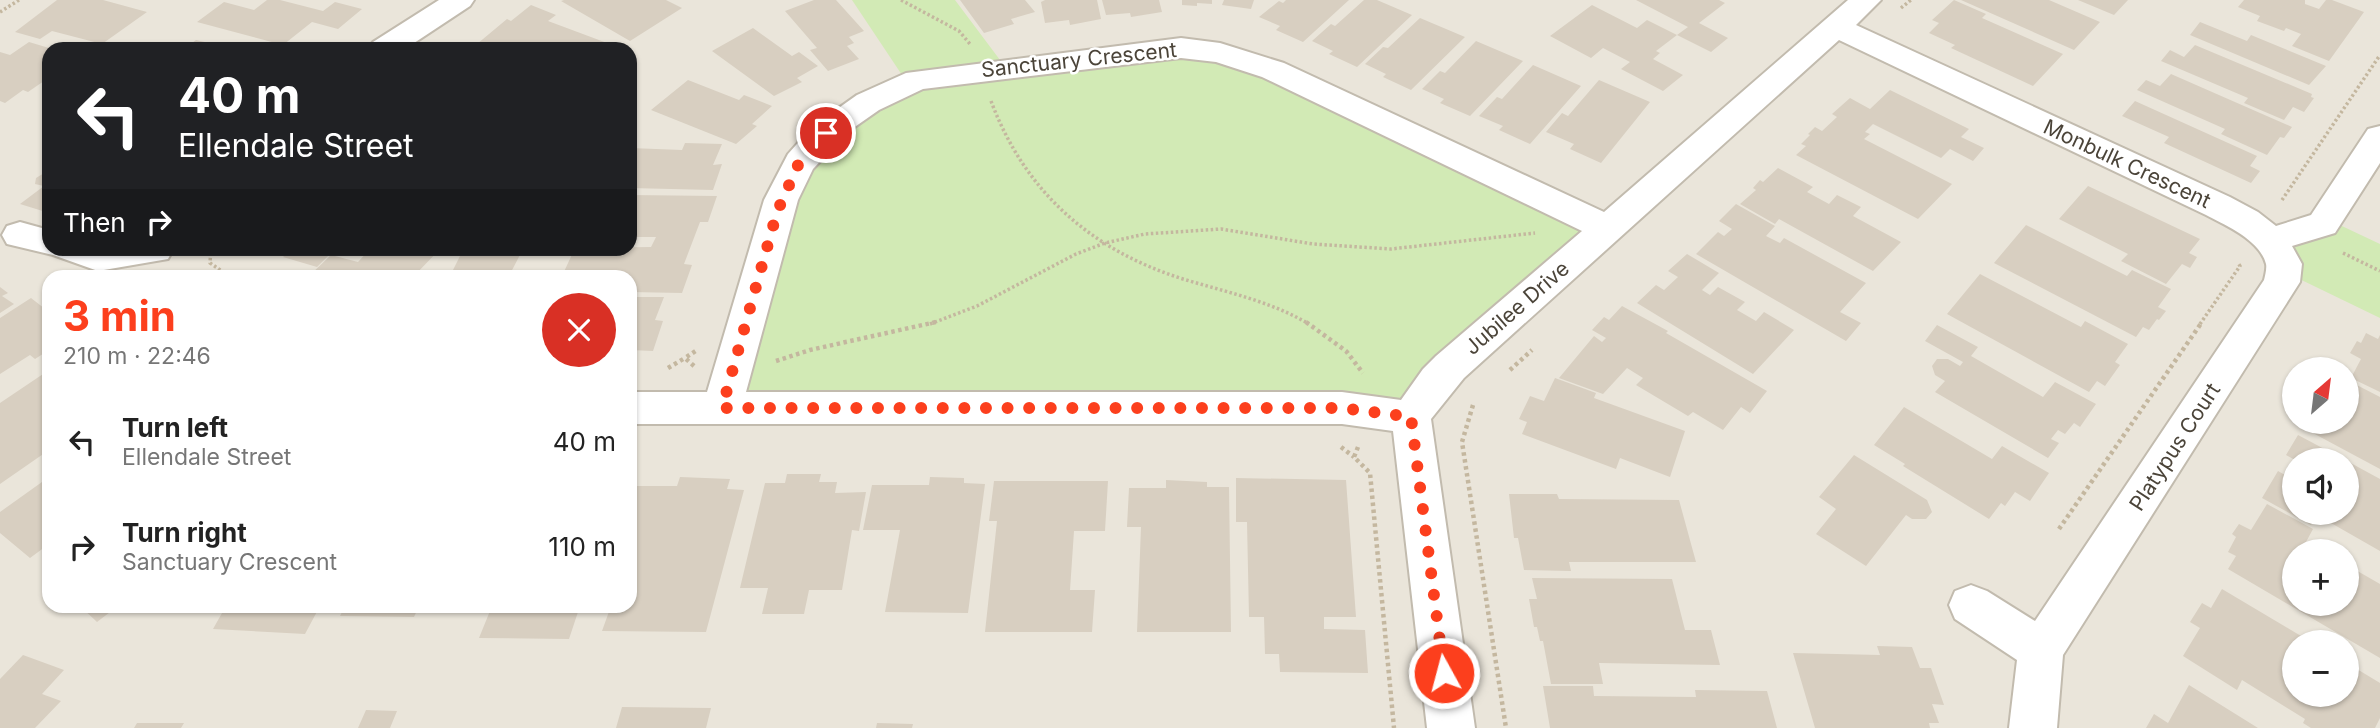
<!DOCTYPE html>
<meta charset="utf-8">
<style>
:root{--surface:#fff;--page:#f6f6f6;--text:#222;--muted:#767676;--accent:#fc3f1d}
body{margin:0;font-family:Inter,sans-serif;background:var(--page);color:var(--text);height:100vh;display:flex;flex-direction:column;font-size:26px;white-space:nowrap}
*{box-sizing:border-box;margin:0}
p{font-size:23px;color:var(--muted)}
.icon{flex:none;width:38px;height:38px;fill:none;stroke:currentColor;stroke-width:2;stroke-linecap:round;stroke-linejoin:round}
.map{position:relative;flex:1;overflow:hidden}
.details{position:absolute;left:42px;top:270px;width:595px;height:343px;display:flex;flex-direction:column;background:var(--surface);border-radius:21px;box-shadow:0 2px 5px #0004}
.details>*{flex:none}
.banner{position:absolute;left:42px;top:42px;width:595px;height:214px;border-radius:21px;box-shadow:0 2px 5px #0004;background:#202124;color:#fff;overflow:hidden}
.needle{width:46px;rotate:28deg}
.tools{position:absolute;left:2282px;top:357px;display:grid;gap:14px}
.tools a{display:grid;place-items:center;width:77px;height:77px;border-radius:50%;background:var(--surface);box-shadow:0 2px 5px #0004;font-size:35px}
.pin{position:absolute;display:grid;place-items:center;width:60px;height:60px;color:#fff;margin:-30px;border:4px solid #fff;border-radius:50%;box-shadow:0 2px 7px #0007}
.me{position:absolute;width:77px;margin:-38px;rotate:353deg;stroke-linejoin:round;filter:drop-shadow(0 0 5px #0008)}
.turn{display:flex;align-items:center;gap:24px;height:147px;padding:0 21px;font-size:32px}
.turn .icon{width:91px;height:91px;stroke-width:2.5}
.turn b{display:block;font-size:49px;line-height:60px}
.then{display:flex;align-items:center;height:66px;padding:0 21px;background:#0003;gap:14px;font-size:26px}
.round{display:grid;place-items:center;flex:none;width:74px;height:74px;border-radius:37px;background:var(--page)}
.overview{display:flex;align-items:center;justify-content:space-between;height:119px;padding:0 21px}
h1{font-size:42px;font-weight:700;line-height:52px;color:var(--accent)}
ul{padding:0;list-style:none}
li{display:flex;align-items:center;gap:21px;height:105px;padding:0 21px}
li div{flex:1}
li b{display:block;font-size:26px}
li em{font-style:normal}
.map>svg:first-child{display:block}
.residential{fill:#eae5da;fill-rule:evenodd}
.green{fill:#d2eab5}
.building{fill:#d8cfc1}
.lines{fill:none;stroke-linecap:round;stroke-linejoin:round}
.minor-casing{stroke:#c2bbae;stroke-width:4}
.path-far1{stroke:#c4b79f;stroke-width:3.5;stroke-dasharray:2.5 2.5;stroke-linecap:butt}
.path{stroke:#c4b79f;stroke-width:4.5;stroke-dasharray:3.5 3.5;stroke-linecap:butt}
.minor{fill:#fff;fill-rule:evenodd}
.route{stroke:#fc3f1d;stroke-width:12;stroke-dasharray:0 21.6}
.labels{text-anchor:middle;stroke-width:5;stroke-linejoin:round;paint-order:stroke}
.street-label{font-size:21px;fill:#4b4439;stroke:#fff}
</style>
<div class="map">
<svg width="2380" height="728" viewBox="0 0 2380 728">
<rect width="100%" height="100%" fill="#f6f3ec"/>
<path class="residential" d="M0 0H2380V728H0ZM49 49H630V248H49ZM49 276H630V606H49ZM2294 369H2347V422H2294ZM2294 460H2347V513H2294ZM2294 551H2347V604H2294ZM2294 642H2347V695H2294Z"/>
<path class="green" d="M852 0H955L1006 68 1200 50 1607 228 1411 417 722 408 799 163 908 84Z
M2327 219 2380 244V318L2285 272 2276 248Z"/>
<path class="building" d="M57 0H103L147 12 102 44 52 31 40 39 15 32Z
M267 0H280L323 11 335 2 362 9 338 29 312 22 283 45 197 22 224 2 254 10Z
M564 0H666L682 8 630 41 561 1Z
M814 0H836L864 31 849 37 854 43 847 46 859 59 828 71 810 50 817 48 785 11Z
M960 0H1025L1035 12 1011 19 1014 24 984 33Z
M1045 0H1097L1101 19 1070 25 1069 20 1045 23 1041 2Z
M1102 0H1159L1162 12 1131 17 1130 13 1106 15Z
M1182 0H1212V4L1197 3V6L1182 5Z
M1224 0H1254L1251 9 1222 5Z
M1286 0H1349L1303 42 1276 30 1280 26 1259 17 1279 1 1283 3Z
M1364 0H1377L1412 15 1357 67 1329 54 1333 51 1312 41 1331 24 1335 26Z
M1636 0H1719L1725 3 1699 23 1728 38 1711 52 1677 35 1688 27Z
M1954 0 1986 14 1982 18 2063 54 2033 86 1951 48 1955 45 1929 33 1939 23 1932 20Z
M1961 0H2049L2100 22 2074 50Z
M2078 0H2128L2114 15Z
M2244 0H2305V4L2319 9 2326 0H2332L2364 12 2329 61 2292 46 2301 34 2286 28 2284 31 2257 21 2260 16 2238 7Z
M531 5 556 15 548 21 607 43 599 49H490L477 44 507 19 511 21Z
M1592 5 1637 28 1647 20 1677 35 1656 51 1660 53 1653 59 1683 75 1663 91 1621 69 1630 62 1603 48 1591 58 1550 36Z
M1420 18 1465 37 1411 90 1383 77 1386 74 1365 64 1383 47 1388 48Z
M2200 22 2247 41 2251 35 2326 66 2309 85 2190 35Z
M753 28 792 56 799 52 818 66 797 78 802 82 774 96 712 51Z
M196 40 218 45 213 49H184Z
M1476 41 1523 61 1470 116 1440 103 1444 99 1422 89 1440 71 1445 73Z
M29 42 49 48V82L44 81 28 92 23 90 5 103 0 101V52L10 55Z
M2195 45 2312 94 2311 97 2314 98 2304 112 2293 107 2284 120 2244 103 2248 98 2161 61 2170 50 2184 57Z
M1533 65 1581 86 1530 144 1499 130 1503 126 1479 116 1497 97 1502 99Z
M2171 74 2292 127 2284 138 2280 137 2267 155 2221 134 2225 129 2137 90 2146 80 2160 86Z
M688 80 739 100 744 95 772 106 752 124 757 126 736 144 651 110Z
M1599 80 1650 102 1601 163 1570 149 1574 144 1546 132 1562 113 1568 116Z
M1890 90 1969 129 1961 137 1984 148 1973 161 1950 149 1941 158 1873 124 1865 132 1870 134 1864 139 1952 184 1918 219 1796 155 1806 146 1801 144 1810 135 1808 134 1815 127 1822 131 1837 117 1832 114 1850 98 1870 109Z
M2135 101 2257 156 2250 166 2260 171 2251 183 2164 143 2169 137 2122 116Z
M685 143 722 144 713 165 722 164 713 190 630 188V148L682 150Z
M1778 168 1813 187 1807 192 1829 204 1837 195 1861 207 1853 216 1901 242 1873 271 1779 219 1775 224 1740 204 1756 190 1753 188 1760 180 1763 182Z
M49 170V213L20 204 44 186 35 184 36 178Z
M2088 186 2200 239 2189 253 2197 257 2190 268 2182 264 2166 284 2121 261 2128 254 2059 219Z
M630 195 717 196 708 222H700L684 264 692 265 682 293 630 292V276H562L575 248 651 247 656 237H630Z
M1736 204 1775 226 1766 236 1780 243 1784 238 1866 283 1840 312 1861 323 1846 341 1696 254 1718 232 1724 236 1732 229 1719 221Z
M2026 225 2127 276 2132 270 2171 289 2158 307 2166 311 2159 320 2157 319 2149 330 2143 327 2136 337 1994 263Z
M292 248H336L317 267 283 257Z
M371 248H441L414 276H309L331 255 358 262Z
M464 248H514L522 251 509 276H450Z
M1687 254 1719 273 1702 290 1710 295 1718 287 1745 302 1737 310 1756 321 1764 312 1794 330 1753 374 1637 303 1656 285 1664 290 1678 277 1668 271Z
M1980 274 2081 327 2085 321 2128 344 2115 362 2120 365 2105 386 2097 381 2089 392 1947 314Z
M0 287 8 293 2 296 14 304 0 313Z
M630 297H664L655 320 663 321 653 351 630 350Z
M31 298 49 312V350L35 359 30 355 0 374V318Z
M1622 306 1668 331 1666 333 1767 391 1750 413 1741 407 1723 430 1693 412 1688 416 1636 385 1643 378 1627 368 1603 394 1559 378 1594 336 1602 342 1606 338 1592 330 1604 317 1609 320Z
M1937 325 1978 347 1971 356 2043 397 2055 382 2096 404 2080 427 2074 423 2065 434 2058 430 2051 439 2059 443 2048 458 1935 392 1945 381 1935 375 1932 366 1937 359H1948L1960 366 1963 362 1925 341Z
M2366 333 2378 339 2380 335V392L2351 378 2361 359 2350 353 2357 341 2361 343Z
M49 370V450L0 484V403Z
M1555 378 1596 393 1594 398 1685 431 1670 477 1620 458 1616 469 1522 434 1527 422 1519 419 1530 396 1544 401Z
M2347 380 2380 397V469L2311 432 2317 422H2347Z
M1904 407 1992 459 2002 446 2049 473 2030 501 2015 492 2005 506 2001 503 1989 519 1903 466 1905 464 1874 445Z
M2298 435 2345 460H2295L2286 455Z
M1854 455 1927 500 1932 512 1926 519H1912L1906 515 1866 566 1816 534 1836 509 1819 497Z
M2347 461 2380 479V551L2317 515 2311 525 2262 498 2278 471 2294 480V513H2347Z
M787 474H821L819 482H837L835 493 866 492 859 531 852 530 842 590H809L804 614H762L768 588H740L765 483H785Z
M49 477V544L30 558 0 533V512Z
M680 477 730 479 727 489 744 490 706 632 602 631 611 606H630V546L635 530H630L632 486H677Z
M930 477 964 478V483L985 484 968 613 885 612 900 530H863L872 485H929Z
M1236 478 1346 480 1356 617H1324V629L1365 630 1368 673 1280 672 1279 654H1265L1264 617H1249L1247 522H1236Z
M1166 480 1207 482V487H1229L1231 632H1137L1141 527H1127L1129 488H1166Z
M994 481H1108L1105 531H1074L1070 590H1095L1092 632H985L997 521H989Z
M1509 494H1557L1559 499 1679 500 1696 562H1569L1571 571 1524 570 1518 538H1514Z
M2267 504 2313 529 2306 542 2322 551H2294V604H2347V565L2380 584V658L2228 569 2236 556 2228 552 2236 537 2232 534 2239 524 2251 530Z
M1532 578 1672 579 1685 630H1711L1720 665 1599 663 1603 684H1551L1543 641H1540L1537 627H1534L1529 599H1537Z
M2222 589 2311 642H2294V695H2347V663L2380 683V718L2375 728H2311L2303 723 2305 719 2242 680 2237 690 2183 656 2200 628 2190 622 2202 603 2211 608Z
M80 606H118L97 622Z
M226 606H320L305 634 213 629Z
M345 606H419L414 617 340 616Z
M492 606H580L569 639 479 638Z
M1877 646 1912 647 1920 668H1931L1944 705 1932 704 1939 723H1929L1930 728H1815L1793 653 1880 655Z
M23 655 64 670 42 694 61 701 35 728H0V679Z
M2189 685 2258 728H2146L2154 714 2168 723Z
M1543 686H1593L1594 696 1696 697 1695 690 1767 691 1777 728H1550Z
M622 707 711 708 706 728H616Z
M366 710 397 711 390 728H358Z
M137 723H184L181 728H134Z
M877 723 913 724 912 728H876Z"/>
<g class="lines">
<defs>
<path id="minor" d="M439 0H474L470 6 405 49H368L373 42Z
M1848 0H1881L1856 25 2230 197 2258 212 2276 226 2311 215 2368 129 2380 126V163L2335 233 2292 246 2302 264 2300 282 2063 655 2057 728H2009L2017 660 1955 619 1949 605 1955 591 1971 585 1987 591 2035 621 2264 280C2265 276 2267 268 2266 264 2260 240 2225 225 2206 215L1839 40 1464 378 1431 419 1475 728H1427L1393 431 1342 424H630V392H707L764 200 788 154 812 127 857 95 906 73 1181 38 1220 43 1284 63 1604 212ZM1181 58 1216 62 1262 77 1582 231 1436 356 1423 369 1401 400 1342 392H746L798 200 813 169 849 131 879 110 923 89Z
M20 222 49 230V248L173 250 168 259 98 271 53 255 7 244 2 235 7 226Z"/>
</defs>
<use href="#minor" class="minor-casing"/>
<path class="path-far1" d="M901 0 959 31 970 44
M1901 8 1911 0
M0 12 19 0
M991 101C1025 192 1091 250 1183 279 1226 292 1270 301 1309 324
M2282 200 2380 55
M211 248 210 263 229 276
M2343 253 2380 271
M930 324 977 306 1076 254 1105 243 1145 234 1221 229 1313 244 1391 249 1535 233
M2200 324 2240 266 2238 263"/>
<path class="path" d="M1306 322 1346 351 1363 373
M776 361 810 350 936 322
M694 366 685 358 697 350
M668 368 685 358
M1510 370 1532 350
M1473 405 1462 442 1506 728
M1341 447 1354 457
M1358 447 1354 457 1370 473 1394 728
M2059 529 2202 322"/>
<use href="#minor" class="minor"/>
</g>
<g class="lines">
<path class="route" d="M826 133 799 163 777 212 722 408H1342L1411 417 1444 673"/>
</g>
<g class="labels">
<g class="street-label">
<text transform="translate(1079 60) rotate(-6)" y="7">Sanctuary Crescent</text>
<text transform="translate(2127 164) rotate(25)" y="7">Monbulk Crescent</text>
<text transform="translate(1517 308) rotate(-41)" y="7">Jubilee Drive</text>
<text transform="translate(2175 447) rotate(-57)" y="7">Platypus Court</text>
</g>
</g>
</svg>
<div class="tools">
<a><svg class="needle" viewBox="-14 -14 28 28"><path d="M0-13l5 13h-10z" fill="#e53935"/><path d="M0 13l5-13h-10z" fill="#767676"/></svg></a>
<a><svg class="icon" aria-label="sound" viewBox="0 0 24 24"><path d="M4 9h4l5-4v14l-5-4H4zM17 9q2 3 0 6"/></svg></a>
<a>+</a>
<a>−</a>
</div>
<div class="pin" style="left:826px;top:133px;background:#d93025"><svg class="icon" aria-label="arrive" viewBox="0 0 24 24"><path d="M6 21V4h12l-3 4 3 4H6"/></svg></div>
<svg class="me" style="left:1444px;top:673px" viewBox="-20 -20 40 40"><circle r="17" fill="#fc3f1d" stroke="#fff" stroke-width="3"/><path d="M0-11L8 9 0 5-8 9z" fill="#fff"/></svg>
<div class="banner">
<div class="turn"><svg class="icon" aria-label="left" viewBox="0 0 24 24"><path d="M17 20v-9H6M10 6l-5 5 5 5"/></svg><div><b>40 m</b>Ellendale Street</div></div>
<div class="then">Then<svg class="icon" aria-label="right" viewBox="0 0 24 24"><path d="M7 20v-9h11M14 6l5 5-5 5"/></svg></div>
</div>
<section class="details">
<div class="overview"><div><h1>3 min</h1><p>210 m · 22:46</p></div><a class="round" style="background:#d93025;color:#fff"><svg class="icon" aria-label="close" viewBox="0 0 24 24"><path d="M6 6l12 12M18 6L6 18"/></svg></a></div>
<ul>
<li><svg class="icon" aria-label="left" viewBox="0 0 24 24"><path d="M17 20v-9H6M10 6l-5 5 5 5"/></svg><div><b>Turn left</b><p>Ellendale Street</p></div><em>40 m</em></li>
<li><svg class="icon" aria-label="right" viewBox="0 0 24 24"><path d="M7 20v-9h11M14 6l5 5-5 5"/></svg><div><b>Turn right</b><p>Sanctuary Crescent</p></div><em>110 m</em></li>
</ul>
</section>
</div>
